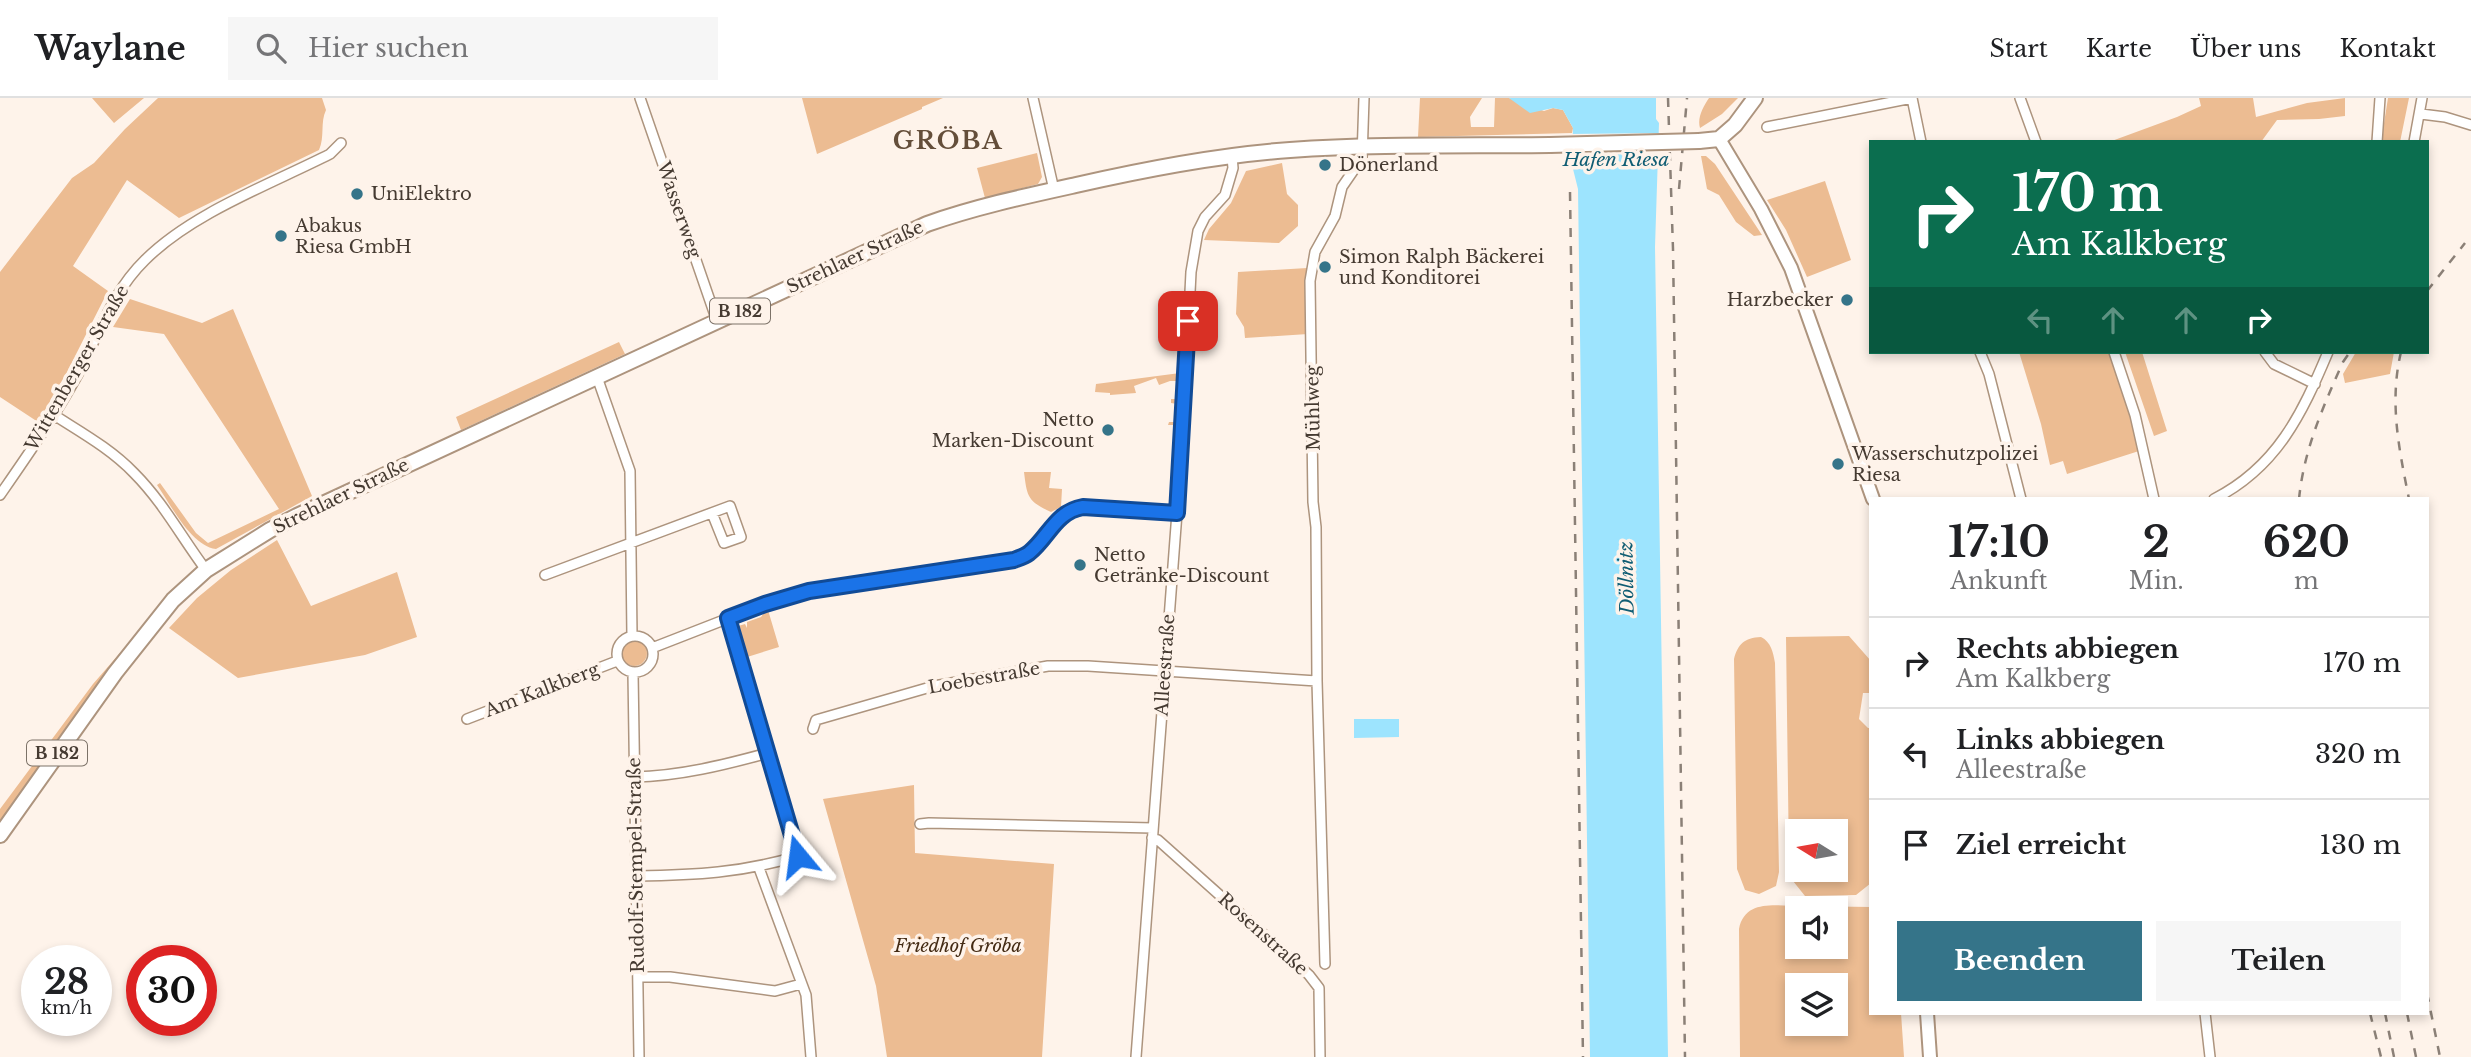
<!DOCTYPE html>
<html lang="de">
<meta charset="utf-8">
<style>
:root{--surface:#fff;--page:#f6f6f6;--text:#202124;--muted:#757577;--line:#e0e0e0;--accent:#357489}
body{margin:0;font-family:"Libre Baskerville",serif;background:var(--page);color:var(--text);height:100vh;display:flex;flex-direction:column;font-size:26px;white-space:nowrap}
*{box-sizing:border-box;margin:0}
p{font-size:23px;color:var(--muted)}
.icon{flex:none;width:38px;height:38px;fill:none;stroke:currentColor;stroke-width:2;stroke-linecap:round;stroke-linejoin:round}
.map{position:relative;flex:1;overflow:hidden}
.details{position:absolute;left:1869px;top:399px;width:560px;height:518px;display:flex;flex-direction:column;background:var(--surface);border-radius:0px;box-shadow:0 4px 10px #0003}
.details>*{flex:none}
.guide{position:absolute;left:1869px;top:42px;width:560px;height:214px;border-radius:0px;box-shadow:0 4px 10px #0003;background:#0b6e4f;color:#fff;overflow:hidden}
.needle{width:46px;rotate:281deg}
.buttons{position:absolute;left:1785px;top:721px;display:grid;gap:14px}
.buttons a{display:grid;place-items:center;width:63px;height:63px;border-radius:0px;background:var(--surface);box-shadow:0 4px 10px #0003;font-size:35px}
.speed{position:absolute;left:21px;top:847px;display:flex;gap:14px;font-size:35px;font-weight:700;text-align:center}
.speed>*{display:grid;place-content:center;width:91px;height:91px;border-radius:50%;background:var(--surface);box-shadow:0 4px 10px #0003;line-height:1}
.speed small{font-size:18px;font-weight:400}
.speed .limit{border:10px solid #d22;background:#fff;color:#111}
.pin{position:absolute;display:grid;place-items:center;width:60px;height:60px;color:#fff;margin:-30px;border-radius:14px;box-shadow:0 4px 10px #0006}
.me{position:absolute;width:77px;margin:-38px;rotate:344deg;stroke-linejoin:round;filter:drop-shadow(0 0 5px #0008)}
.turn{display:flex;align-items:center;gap:24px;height:147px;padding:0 28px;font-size:32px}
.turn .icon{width:91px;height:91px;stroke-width:2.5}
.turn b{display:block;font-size:49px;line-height:60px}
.lanes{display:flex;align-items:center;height:66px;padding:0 28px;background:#0003;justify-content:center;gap:35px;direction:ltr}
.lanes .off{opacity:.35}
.eta{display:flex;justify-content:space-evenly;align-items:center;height:119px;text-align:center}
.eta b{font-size:42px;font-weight:800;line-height:49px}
.cta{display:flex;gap:14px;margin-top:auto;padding:14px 28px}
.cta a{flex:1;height:80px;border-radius:0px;background:var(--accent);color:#fff;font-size:28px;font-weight:800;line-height:80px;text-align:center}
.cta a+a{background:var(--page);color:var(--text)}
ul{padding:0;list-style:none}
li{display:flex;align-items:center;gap:21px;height:91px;padding:0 28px;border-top:2px solid var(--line)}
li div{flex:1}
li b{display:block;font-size:26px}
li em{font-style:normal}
header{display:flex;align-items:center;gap:42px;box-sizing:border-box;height:98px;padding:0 35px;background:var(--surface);border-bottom:2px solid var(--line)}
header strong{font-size:33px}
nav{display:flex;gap:38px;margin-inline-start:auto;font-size:24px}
.search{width:490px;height:63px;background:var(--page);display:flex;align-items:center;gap:18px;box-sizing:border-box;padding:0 24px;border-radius:0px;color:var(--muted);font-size:26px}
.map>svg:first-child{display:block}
.green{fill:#ecbc92;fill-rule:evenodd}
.water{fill:#9de4fe}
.pier{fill:#fef3ea}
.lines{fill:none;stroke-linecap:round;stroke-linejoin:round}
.street-casing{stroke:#ad947e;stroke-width:12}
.secondary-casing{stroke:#ad947e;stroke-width:16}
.primary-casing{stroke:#ad947e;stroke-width:18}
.street{stroke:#fff;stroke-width:9}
.secondary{stroke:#fff;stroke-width:12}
.primary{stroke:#fff;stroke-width:14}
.rail{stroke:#8b8077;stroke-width:2.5;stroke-dasharray:9 9;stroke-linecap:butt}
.primary-bridge-casing{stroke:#ad947e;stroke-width:18;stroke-linecap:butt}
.primary-bridge{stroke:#fff;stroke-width:14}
.route-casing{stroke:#114b97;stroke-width:18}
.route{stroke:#1a73e8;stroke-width:12}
.poi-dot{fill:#357489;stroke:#fef3ea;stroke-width:2.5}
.labels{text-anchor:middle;stroke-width:7;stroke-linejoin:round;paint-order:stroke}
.shield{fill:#fef3ea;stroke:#7c7268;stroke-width:2}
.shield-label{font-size:16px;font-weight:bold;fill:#453a31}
.poi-label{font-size:18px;fill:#453a31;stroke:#fef3ea;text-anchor:start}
.street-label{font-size:18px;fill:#453a31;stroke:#fef3ea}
.park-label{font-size:18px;font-style:italic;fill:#442b14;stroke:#fef3ea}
.water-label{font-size:19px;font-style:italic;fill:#105d73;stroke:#fef3ea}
.district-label{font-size:24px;font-weight:bold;letter-spacing:2px;fill:#644e3a;stroke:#fef3ea}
</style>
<header>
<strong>Waylane</strong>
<div class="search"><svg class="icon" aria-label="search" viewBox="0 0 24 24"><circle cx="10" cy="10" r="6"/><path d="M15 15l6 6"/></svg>Hier suchen</div>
<nav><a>Start</a><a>Karte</a><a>Über uns</a><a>Kontakt</a></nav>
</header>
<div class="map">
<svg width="2471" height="959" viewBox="0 0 2471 959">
<rect width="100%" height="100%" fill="#fef3ea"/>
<path class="green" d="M92 0H144L114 25Z
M158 0H322L326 12C320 24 325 39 319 52L179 120 127 82 73 168 108 193 67 274 38 324 0 299V174L72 80 94 65 125 31Z
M802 0H943L922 9V11L817 56Z
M1420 0H1482L1470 19 1471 29H1494L1495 0H1509L1544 13 1553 10 1563 12 1573 30 1572 35 1418 39Z
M1709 0H1738L1722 16 1700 30C1697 20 1703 9 1709 0Z
M2199 0H2253L2256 19 2307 5 2345 0V18L2319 21 2277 22 2261 44H2109L2177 19 2201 8Z
M2388 0H2409L2400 44H2381Z
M1037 55 1042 79 1038 86 985 100 977 70Z
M1701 58H1706L1715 66 1762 137 1754 138 1736 124 1719 97 1707 91Z
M1282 65 1287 96 1298 107V128L1279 145 1204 142 1209 131 1231 105 1246 73Z
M1825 83 1851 162 1807 179 1786 132 1767 102Z
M1307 170 1308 236 1245 240 1244 229 1236 216 1238 174Z
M130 201 202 225 233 211 312 398 216 451C191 448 171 407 157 387L160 385 196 435 208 445 279 411 164 236 113 229Z
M619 244 625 256 461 332 456 319Z
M2019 254H2109L2125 299 2139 353 2067 376 2063 363 2050 367 2041 326Z
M2125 254H2142L2167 333 2154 338Z
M2356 254H2394L2390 276 2345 285 2343 276Z
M1180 275 1177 324 1173 327H1168L1169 324H1176L1177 306 1171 305V301H1177L1178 283H1170L1159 287 1156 280 1134 288 1136 295 1110 297V295L1095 294 1096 286Z
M1024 374H1051L1049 390 1062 391 1061 409 1051 414C1027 403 1027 398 1024 374Z
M277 442 311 508 397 474 417 539 365 557 238 580 169 530 197 500 231 472Z
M766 512H768L779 549 744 560 735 529 745 526 747 530V524L761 519Z
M139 533 0 727V711L93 586Z
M1849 538 1871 563V595H1863L1859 621 1868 630H1871V785L1856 797 1805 798 1793 783 1789 765 1786 539ZM1797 733H1836V772H1797Z
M1761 539C1771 544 1773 554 1775 565L1779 774 1776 788 1759 796 1745 792 1737 771 1734 561C1738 546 1744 540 1761 539Z
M621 555a13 13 0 1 1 26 0a13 13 0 1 1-26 0Z
M914 687 915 755 1054 766 1042 959H887L876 888 823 701Z
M1800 808 1871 809V915H1901L1904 959H1740L1739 831C1745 801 1775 808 1800 808ZM1797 810H1836V849H1797ZM1797 887H1836V926H1797Z"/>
<path class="water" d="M1509 0H1656V21L1659 25 1655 149 1668 959H1590L1578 91 1572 67 1573 30 1563 12 1553 10 1530 15Z
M1354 621H1399V639L1354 640Z"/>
<path class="pier" d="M1663 35V56L1568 57 1569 36Z"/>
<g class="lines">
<defs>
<path id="street" d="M640 0 717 223
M1033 0 1054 92
M1912 0 1921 44
M2020 0 2036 44
M2421 16 2445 19 2471 27
M1767 29 1912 0
M2377 44 2380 0
M2414 44 2422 0
M1980 254 1989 276 2021 401
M2114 254 2135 317 2154 401
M2265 254 2274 266 2315 286
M597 279 630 373 632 538
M54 317C82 335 111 351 134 375 163 404 182 440 206 472
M0 397C27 358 55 318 78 276 99 236 112 194 145 162 192 115 271 86 330 56L341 45
M2214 401C2277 369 2302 316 2328 254
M545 477C606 454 668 431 730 408L741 439 724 445 712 415
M617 556a18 18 0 1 1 36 0a18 18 0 1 1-36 0Z
M652 550 765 506 799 496 1014 462C1019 460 1025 458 1029 455 1049 438 1055 414 1083 409L1177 415
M633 575 639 959
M467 621 617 563
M813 631 816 622 934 588 1048 568H1088L1317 583
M634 679C680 678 724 667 768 655
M920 726 929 725 1153 730
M1152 740 1158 742 1309 877 1319 890 1320 959
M759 770 806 897 811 959
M636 778C695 777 742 775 798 758L728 521
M1325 866 1317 583 1316 429 1313 404 1310 183 1315 154 1335 118 1342 89 1362 60 1364 0
M638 879H670L775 893 801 886
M2205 915 2210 959
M1136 959 1183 335 1191 174 1198 133 1205 119 1225 97 1233 70 1232 59"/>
<path id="secondary" d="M1719 41 1761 111 1791 170 1873 401
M1927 915 1930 959"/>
<path id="primary" d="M1699 43 1719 41 1735 27 1755 0
M0 737 115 575 173 502 206 472 270 432 297 418 927 126C975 109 1026 98 1076 87 1146 71 1218 57 1290 52 1377 46 1464 48 1550 47"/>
</defs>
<use href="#street" class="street-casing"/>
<use href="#secondary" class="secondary-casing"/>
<use href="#primary" class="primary-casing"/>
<use href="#street" class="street"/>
<use href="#secondary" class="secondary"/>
<use href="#primary" class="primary"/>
<path class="rail" d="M1668 0 1673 151 1685 959
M1679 91 1687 0
M1570 94 1583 959
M2427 193 2465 145
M2401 254C2389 304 2399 351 2409 401
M2299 401C2304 351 2323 309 2343 264L2350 254
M2427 895 2440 959
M2370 915 2381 959
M2385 915 2394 959
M2407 915 2416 959"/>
<defs>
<path id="primary-bridge" d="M1550 47 1699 43"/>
</defs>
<use href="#primary-bridge" class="primary-bridge-casing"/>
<use href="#primary-bridge" class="primary-bridge"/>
</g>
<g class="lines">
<defs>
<path id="route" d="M798 758 728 520 765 506 809 493 1014 462C1019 460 1025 458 1029 455 1049 439 1055 414 1083 409L1177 415 1188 223"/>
</defs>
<use href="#route" class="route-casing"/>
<use href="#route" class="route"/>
</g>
<g class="poi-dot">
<circle cx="1325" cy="67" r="7"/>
<circle cx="357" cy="96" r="7"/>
<circle cx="281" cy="138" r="7"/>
<circle cx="1325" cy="169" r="7"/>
<circle cx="1847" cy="202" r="7"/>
<circle cx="1108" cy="332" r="7"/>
<circle cx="1838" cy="366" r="7"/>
<circle cx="1080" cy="467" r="7"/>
</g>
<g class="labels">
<g class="shield">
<rect x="710" y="200.5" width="60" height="25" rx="5"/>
<rect x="27" y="642.5" width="60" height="25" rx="5"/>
</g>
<g class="shield-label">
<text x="740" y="219">B 182</text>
<text x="57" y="661">B 182</text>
</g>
<g class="poi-label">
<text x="1339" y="73">Dönerland</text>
<text x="371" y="102">UniElektro</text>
<text x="295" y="134">Abakus<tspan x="295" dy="21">Riesa GmbH</tspan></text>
<text x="1339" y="165">Simon Ralph Bäckerei<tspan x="1339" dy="21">und Konditorei</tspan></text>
<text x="1833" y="208" text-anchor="end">Harzbecker</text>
<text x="1094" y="328" text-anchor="end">Netto<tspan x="1094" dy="21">Marken-Discount</tspan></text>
<text x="1852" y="362">Wasserschutzpolizei<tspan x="1852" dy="21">Riesa</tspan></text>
<text x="1094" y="463">Netto<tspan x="1094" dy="21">Getränke-Discount</tspan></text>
</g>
<g class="street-label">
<text transform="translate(679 112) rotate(71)" y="6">Wasserweg</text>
<text transform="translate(855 159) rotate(-25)" y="6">Strehlaer Straße</text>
<text transform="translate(77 270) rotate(-60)" y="6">Wittenberger Straße</text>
<text transform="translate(1313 310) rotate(-91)" y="6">Mühlweg</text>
<text transform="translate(341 398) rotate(-26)" y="6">Strehlaer Straße</text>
<text transform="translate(1165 567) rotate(-86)" y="6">Alleestraße</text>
<text transform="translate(984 580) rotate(-10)" y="6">Loebestraße</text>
<text transform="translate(542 592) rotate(-21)" y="6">Am Kalkberg</text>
<text transform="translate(636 767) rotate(-91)" y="6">Rudolf-Stempel-Straße</text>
<text transform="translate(1263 836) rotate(42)" y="6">Rosenstraße</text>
</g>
<g class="park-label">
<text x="958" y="854">Friedhof Gröba</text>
</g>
<g class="water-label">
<text x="1616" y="68">Hafen Riesa</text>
<text transform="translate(1626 480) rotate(-91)" y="7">Döllnitz</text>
</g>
<g class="district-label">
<text x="948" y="51">GRÖBA</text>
</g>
</g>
</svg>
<div class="buttons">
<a><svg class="needle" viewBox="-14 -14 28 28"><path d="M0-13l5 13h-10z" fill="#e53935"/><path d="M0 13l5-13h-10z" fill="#757577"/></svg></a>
<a><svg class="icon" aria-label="sound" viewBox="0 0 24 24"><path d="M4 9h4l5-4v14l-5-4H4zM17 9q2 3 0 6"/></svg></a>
<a><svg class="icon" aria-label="layers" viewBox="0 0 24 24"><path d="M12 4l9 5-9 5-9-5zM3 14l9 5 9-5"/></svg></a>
</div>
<div class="speed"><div>28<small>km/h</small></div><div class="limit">30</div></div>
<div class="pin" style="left:1188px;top:223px;background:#d93025"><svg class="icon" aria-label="arrive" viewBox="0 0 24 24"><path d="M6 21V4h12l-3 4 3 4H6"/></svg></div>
<svg class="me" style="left:798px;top:758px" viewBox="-20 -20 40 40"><path d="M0-17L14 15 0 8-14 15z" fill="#1a73e8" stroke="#fff" stroke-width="4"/></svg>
<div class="guide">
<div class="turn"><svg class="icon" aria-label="right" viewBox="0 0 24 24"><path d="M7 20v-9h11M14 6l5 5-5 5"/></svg><div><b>170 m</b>Am Kalkberg</div></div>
<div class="lanes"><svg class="icon off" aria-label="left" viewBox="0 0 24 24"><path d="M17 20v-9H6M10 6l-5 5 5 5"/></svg><svg class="icon off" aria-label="ahead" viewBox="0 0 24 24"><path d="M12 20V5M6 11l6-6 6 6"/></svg><svg class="icon off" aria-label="ahead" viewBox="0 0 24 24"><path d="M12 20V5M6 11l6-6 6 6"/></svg><svg class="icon" aria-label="right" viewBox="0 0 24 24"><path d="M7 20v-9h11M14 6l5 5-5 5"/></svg></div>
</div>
<section class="details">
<div class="eta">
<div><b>17:10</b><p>Ankunft</p></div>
<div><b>2</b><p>Min.</p></div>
<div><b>620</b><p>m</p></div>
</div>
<ul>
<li><svg class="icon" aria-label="right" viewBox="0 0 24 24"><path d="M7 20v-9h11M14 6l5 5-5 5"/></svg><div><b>Rechts abbiegen</b><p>Am Kalkberg</p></div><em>170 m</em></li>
<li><svg class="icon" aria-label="left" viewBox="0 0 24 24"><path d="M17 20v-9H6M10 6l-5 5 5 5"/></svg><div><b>Links abbiegen</b><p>Alleestraße</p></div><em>320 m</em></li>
<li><svg class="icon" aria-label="arrive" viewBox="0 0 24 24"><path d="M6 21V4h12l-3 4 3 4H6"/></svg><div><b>Ziel erreicht</b></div><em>130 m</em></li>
</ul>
<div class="cta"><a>Beenden</a><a>Teilen</a></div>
</section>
</div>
